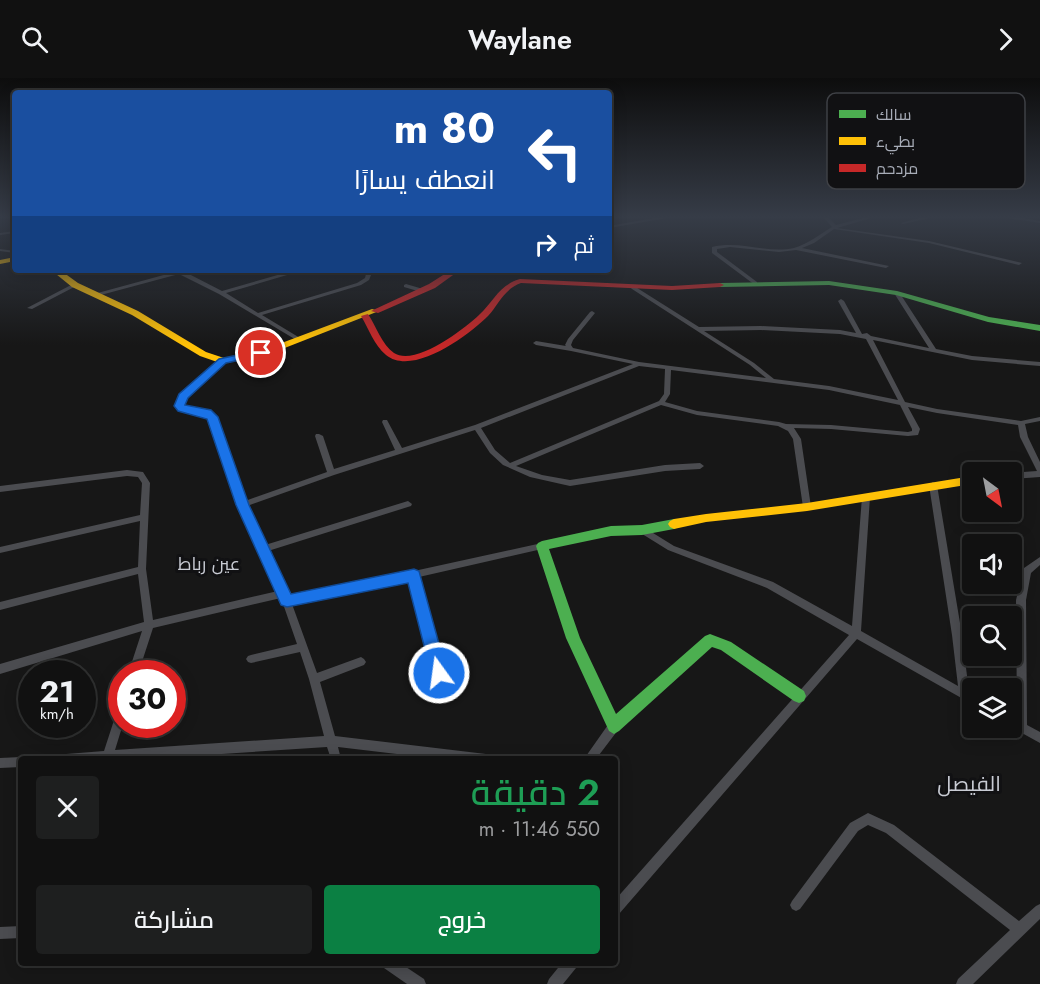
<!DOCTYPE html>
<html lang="ar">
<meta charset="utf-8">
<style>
:root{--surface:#111;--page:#1e1f1f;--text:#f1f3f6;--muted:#9c9d9f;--line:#303131;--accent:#0b8043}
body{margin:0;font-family:Jost,Cairo,sans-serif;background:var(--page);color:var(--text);direction:rtl;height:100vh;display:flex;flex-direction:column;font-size:22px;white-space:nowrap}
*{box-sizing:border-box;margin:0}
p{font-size:20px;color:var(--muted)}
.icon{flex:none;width:33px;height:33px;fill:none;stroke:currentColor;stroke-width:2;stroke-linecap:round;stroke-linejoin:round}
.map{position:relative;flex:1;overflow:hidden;direction:ltr}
.panel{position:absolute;left:18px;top:678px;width:600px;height:210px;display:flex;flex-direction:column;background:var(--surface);border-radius:6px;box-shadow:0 3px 15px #0003,0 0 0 2px var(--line);direction:rtl}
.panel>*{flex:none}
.top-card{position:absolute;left:12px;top:12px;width:600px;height:183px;border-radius:6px;box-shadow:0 3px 15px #0003,0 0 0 2px var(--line);direction:rtl;background:#1a4fa0;color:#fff;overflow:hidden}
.needle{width:39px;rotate:148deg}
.buttons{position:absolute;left:962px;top:384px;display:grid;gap:12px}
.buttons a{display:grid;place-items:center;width:60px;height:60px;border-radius:6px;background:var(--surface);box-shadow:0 3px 15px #0003,0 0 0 2px var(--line);font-size:30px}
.speed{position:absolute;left:18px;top:582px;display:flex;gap:12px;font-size:30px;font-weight:700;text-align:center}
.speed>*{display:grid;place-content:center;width:78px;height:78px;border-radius:50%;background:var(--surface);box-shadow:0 3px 15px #0003,0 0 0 2px var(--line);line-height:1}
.speed small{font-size:15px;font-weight:400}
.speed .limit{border:9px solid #d22;background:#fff;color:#111}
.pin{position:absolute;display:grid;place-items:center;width:51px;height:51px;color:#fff;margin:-26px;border:3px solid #fff;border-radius:50%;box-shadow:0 2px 6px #0007}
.me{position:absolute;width:66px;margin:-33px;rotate:346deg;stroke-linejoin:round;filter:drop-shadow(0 0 4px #0008)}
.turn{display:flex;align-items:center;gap:21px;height:126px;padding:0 18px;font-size:27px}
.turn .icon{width:78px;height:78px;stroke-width:2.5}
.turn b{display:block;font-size:42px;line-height:51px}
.then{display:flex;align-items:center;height:57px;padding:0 18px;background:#0003;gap:12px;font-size:22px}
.round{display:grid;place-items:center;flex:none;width:63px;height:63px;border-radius:6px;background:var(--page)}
.overview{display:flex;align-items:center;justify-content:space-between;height:102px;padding:0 18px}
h1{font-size:36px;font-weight:600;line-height:45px;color:#1e9e55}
.primary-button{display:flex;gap:12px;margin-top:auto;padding:12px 18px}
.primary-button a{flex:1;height:69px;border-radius:6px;background:var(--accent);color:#fff;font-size:24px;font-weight:600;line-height:69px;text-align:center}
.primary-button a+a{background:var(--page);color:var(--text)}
header{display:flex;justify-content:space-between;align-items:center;height:78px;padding:0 18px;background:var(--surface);font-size:27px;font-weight:600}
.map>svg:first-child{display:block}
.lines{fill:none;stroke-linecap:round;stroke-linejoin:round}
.street{fill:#4b4c50;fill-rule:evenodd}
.fast{fill:#4caf50;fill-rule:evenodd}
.slow{fill:#ffc107;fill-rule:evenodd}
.jam{fill:#c62828;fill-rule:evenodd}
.route{fill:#1a73e8;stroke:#114b97;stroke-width:1.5}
.labels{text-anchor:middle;stroke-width:6;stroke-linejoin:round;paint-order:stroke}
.neighbourhood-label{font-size:18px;fill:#c9ccd4;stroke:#111113}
.near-neighbourhood-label{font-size:21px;fill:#c9ccd4;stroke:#111113}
.key{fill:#111113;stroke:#3e4045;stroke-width:1.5}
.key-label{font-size:16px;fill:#a8adb8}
</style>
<header><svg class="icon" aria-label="forward" viewBox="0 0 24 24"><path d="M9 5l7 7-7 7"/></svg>Waylane<svg class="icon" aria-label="search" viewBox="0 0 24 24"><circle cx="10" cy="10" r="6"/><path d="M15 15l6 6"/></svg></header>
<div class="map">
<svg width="1040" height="906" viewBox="0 0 1040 906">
<rect width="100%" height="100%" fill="#171717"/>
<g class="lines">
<path class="street" d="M654 140H667L609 150V148Z
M824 140H829L836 147 863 140H871L837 150 929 163 1022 185 1019 187 929 165 834 151 814 165 802 170 889 188 886 190 796 172 779 174 730 169 717 171V174L757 204V206L755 207 712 175V169C740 162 767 176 794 170 808 166 820 156 832 149Z
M919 140H930L903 146 901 145Z
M1007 140H1023L1040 143V145Z
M15 153V155L0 157V155Z
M0 171 15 173V175L0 173Z
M182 192H186L187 193 185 194 222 213 295 192H304L226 215 258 235 357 205 365 200 367 192H373L369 202 361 207 262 237 300 260V262L298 263 219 216 179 196 97 218 94 216Z
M73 206 78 207 32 231 27 230Z
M406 206 423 211 424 212 421 214 404 209V207Z
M634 208 699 249 761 248 840 252 856 255 838 223 841 221 844 223 862 256 867 255 871 258 929 270 894 215 899 214 936 271 972 278 1040 284V288L972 282 873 262 905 324 937 331 1021 343 1040 339V343L1025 346 1028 359 1040 384V399L1011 401V395L1037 393 1020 359 1018 347 937 335 908 329 920 351 918 357 908 358 831 351 794 350 801 361 811 429 807 432 803 429 793 361 788 353 778 348 697 337 661 327 516 388 542 397 570 402 665 387 700 385 704 388 700 391 665 393 570 408 561 406 530 399 503 387 490 375 475 352 334 397 247 428 265 467 408 423 412 426 411 428 268 473 289 519 414 493 542 465 545 466 546 468 545 470 542 471 419 499 444 595 443 598 439 600 435 598 434 595 411 501 292 526 317 595 361 579 364 581 366 584 364 587 320 604 335 658 486 676 490 677 491 681H439L338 669 341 681H331L327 669 146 681H61L62 677 66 676 104 673 117 633 118 629 122 628V646H123L115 672 324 658 309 601 300 574 251 585 248 584 246 581 248 578 251 577 297 566 281 520 153 550 138 596H128L142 553 0 596V586L144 544 138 496 0 532V524L138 489 140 443 0 475V469L140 437 142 405 138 399 127 398 0 414V408L127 392 143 394 150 405 146 491 153 542 278 513 238 427 210 340 205 337 180 333 177 328 181 317 221 282 223 281 226 283 186 319 183 328 209 333 215 337 245 423 327 394 315 358 316 356H319L323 358 334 391 395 372 382 344 383 342H387L402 370 475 347 633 286 571 273 536 267 533 265 536 263 566 268 565 267 568 261 590 234 592 233 595 235 573 262 571 267 573 270 639 284 766 300 750 287 632 211 631 210ZM761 252 840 256 866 261 898 322 829 308 774 301 754 285 704 253ZM639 288 665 291 664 316 659 323 510 385 495 372 481 350ZM671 292 829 312 900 327 912 351V353L908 354 831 347 786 346 779 344 697 333 665 324 670 316Z
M933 404 937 407 962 557 969 614 972 616V626L857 561 619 836 615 838V822L849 557 767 510 668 472 639 454 638 452 639 450H645L674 468 773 504 852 548 862 419 866 416 869 417 870 419 861 553 958 608 952 557 929 407Z
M1040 479V487L1031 495 1026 522 1027 647 1040 654V665L1011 649V638L1017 641 1016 522 1024 490Z
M614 643 618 644 619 648 618 652 596 681H584L610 644Z
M21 679 25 681H21V689L0 690V680Z
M868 735 894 747 1019 843 1036 828 1040 826V841L973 906H956L958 901 1010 852 886 755 868 747 858 753 800 831 796 833 792 831 790 827 792 823 850 745Z
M21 848V860L0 861V849Z
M382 885H400L424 901 426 906H407L384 890Z
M562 885H578L576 890 563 906H547L549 901Z"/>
<path class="fast" d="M829 203 897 213 989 239 1040 247V253L988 244 896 217 829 207 720 209 716 207 720 205Z
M674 441 678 443 680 446 678 449 674 451 642 457 611 458 549 471 580 560 616 636 705 558 710 556 731 564 804 613 806 618 804 623 799 625 794 623 721 572 712 569 619 653 614 656 609 653 566 560 536 468 538 465 542 463 611 448 642 447Z"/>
<path class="slow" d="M15 179V183L0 186V182Z
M51 192H60L78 205 138 233 206 274 224 280 271 269 372 231 379 233 277 273 223 286 200 278 132 237 72 209Z
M972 398V406L807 433 706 444 674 451 670 449 668 446 670 443 674 441 706 436 807 425Z"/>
<path class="jam" d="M451 192H460L435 210 378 235 371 233 429 206Z
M520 201 672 208 720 205 724 207 720 209 672 212 521 205C504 211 499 226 488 238 469 257 413 299 386 277 374 267 369 251 361 238L368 236C376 248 382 267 394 275 415 289 464 251 479 237 494 223 499 207 520 201Z"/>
</g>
<linearGradient id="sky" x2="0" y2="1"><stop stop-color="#0d0d0d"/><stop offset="0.52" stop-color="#363c47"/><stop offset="1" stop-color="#363c47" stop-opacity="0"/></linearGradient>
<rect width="1040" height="267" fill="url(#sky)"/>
<path class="route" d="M261 272 265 273V277L226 285 188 320 185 327 211 332 218 339 249 427 291 516 414 491 419 493 447 595 445 601 439 603 433 601 431 595 408 505 287 529 281 527 236 427 207 341 178 333 174 328 179 316 219 281Z"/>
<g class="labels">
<g class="neighbourhood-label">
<text x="209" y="492">عين رباط</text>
</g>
<g class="near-neighbourhood-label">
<text x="969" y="713">الفيصل</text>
</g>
</g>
<rect x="827" y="15" width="198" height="96" rx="9" class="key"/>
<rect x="839" y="32" width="27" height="8" fill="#4caf50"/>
<rect x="839" y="59" width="27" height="8" fill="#ffc107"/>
<rect x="839" y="86" width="27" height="8" fill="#c62828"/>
<g class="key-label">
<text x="876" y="42">سالك</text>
<text x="876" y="69">بطيء</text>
<text x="876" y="96">مزدحم</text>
</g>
</svg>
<div class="buttons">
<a><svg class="needle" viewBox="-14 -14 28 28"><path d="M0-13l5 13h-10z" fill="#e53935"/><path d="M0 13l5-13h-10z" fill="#9c9d9f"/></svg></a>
<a><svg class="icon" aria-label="sound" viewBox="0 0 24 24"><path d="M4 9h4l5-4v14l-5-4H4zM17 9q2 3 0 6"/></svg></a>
<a><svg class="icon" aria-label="search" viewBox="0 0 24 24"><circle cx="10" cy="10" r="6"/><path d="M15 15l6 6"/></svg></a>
<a><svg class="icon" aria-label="layers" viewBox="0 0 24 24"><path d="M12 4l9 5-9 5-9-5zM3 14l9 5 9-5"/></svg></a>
</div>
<div class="speed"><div>21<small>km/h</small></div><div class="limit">30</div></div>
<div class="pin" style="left:261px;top:275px;background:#d93025"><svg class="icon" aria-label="arrive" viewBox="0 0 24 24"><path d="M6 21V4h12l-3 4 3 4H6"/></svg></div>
<svg class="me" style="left:439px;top:595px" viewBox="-20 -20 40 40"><circle r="17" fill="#1a73e8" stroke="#fff" stroke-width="3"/><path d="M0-11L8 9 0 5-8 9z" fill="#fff"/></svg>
<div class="top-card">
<div class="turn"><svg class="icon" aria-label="left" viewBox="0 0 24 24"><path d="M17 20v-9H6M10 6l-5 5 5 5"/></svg><div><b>80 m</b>انعطف يسارًا</div></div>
<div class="then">ثم<svg class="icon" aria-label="right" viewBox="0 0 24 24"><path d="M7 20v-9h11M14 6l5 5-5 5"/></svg></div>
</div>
<section class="panel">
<div class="overview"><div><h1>2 دقيقة</h1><p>550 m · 11:46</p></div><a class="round"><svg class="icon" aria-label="close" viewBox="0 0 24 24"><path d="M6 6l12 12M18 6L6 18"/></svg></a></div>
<div class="primary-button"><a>خروج</a><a>مشاركة</a></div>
</section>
</div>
